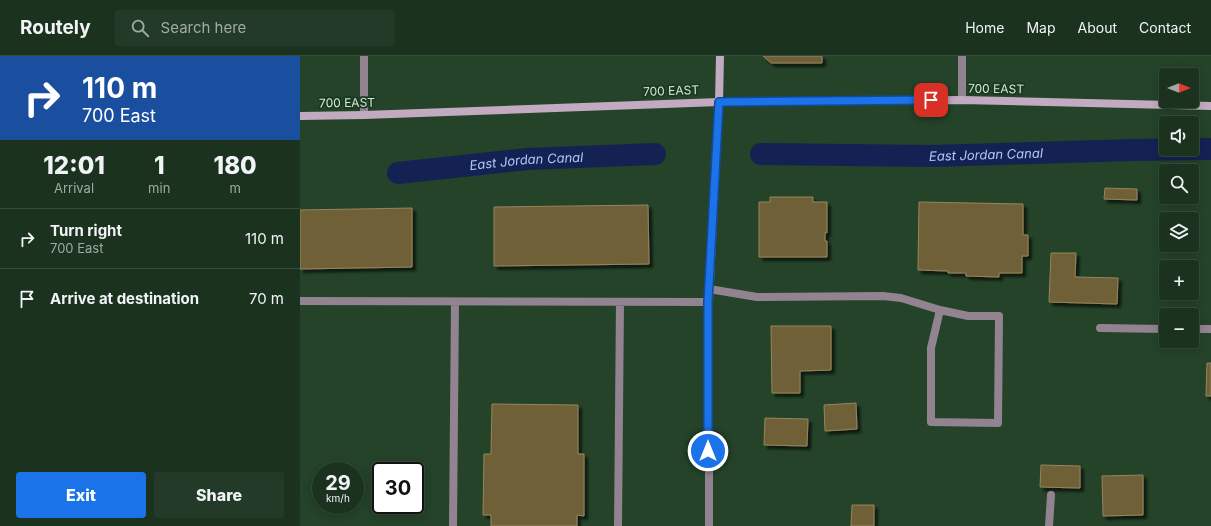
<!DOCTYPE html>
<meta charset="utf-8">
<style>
:root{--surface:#1b321f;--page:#243a28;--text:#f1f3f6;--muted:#a0aaa4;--line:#394d3d;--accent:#1a73e8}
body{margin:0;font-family:Inter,sans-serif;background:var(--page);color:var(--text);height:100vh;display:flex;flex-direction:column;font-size:15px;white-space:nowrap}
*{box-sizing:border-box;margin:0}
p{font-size:13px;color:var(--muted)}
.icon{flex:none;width:22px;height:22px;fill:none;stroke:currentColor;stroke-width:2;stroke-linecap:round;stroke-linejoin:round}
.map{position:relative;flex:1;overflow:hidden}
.side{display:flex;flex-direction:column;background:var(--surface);width:300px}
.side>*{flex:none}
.banner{background:#1a4fa0;color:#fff;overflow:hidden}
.needle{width:26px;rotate:90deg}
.buttons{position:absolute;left:859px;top:12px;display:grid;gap:8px}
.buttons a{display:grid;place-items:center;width:40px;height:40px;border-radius:4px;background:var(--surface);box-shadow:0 2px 10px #0003,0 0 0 1px var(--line);font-size:20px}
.speed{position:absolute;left:12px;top:406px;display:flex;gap:8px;font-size:20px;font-weight:700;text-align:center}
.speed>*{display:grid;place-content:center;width:52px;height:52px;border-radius:50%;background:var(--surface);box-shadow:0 2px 10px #0003,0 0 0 1px var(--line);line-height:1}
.speed small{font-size:10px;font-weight:400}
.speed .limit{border:2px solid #111;border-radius:6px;background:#fff;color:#111}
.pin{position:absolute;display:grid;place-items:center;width:34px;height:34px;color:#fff;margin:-17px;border-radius:8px;box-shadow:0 2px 6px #0006}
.me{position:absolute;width:44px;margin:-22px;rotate:0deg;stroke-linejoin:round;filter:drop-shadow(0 0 3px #0008)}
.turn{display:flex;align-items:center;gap:14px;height:84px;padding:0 16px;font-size:18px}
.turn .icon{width:52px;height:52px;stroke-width:2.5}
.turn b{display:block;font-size:28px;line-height:34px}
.eta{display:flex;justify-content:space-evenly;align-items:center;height:68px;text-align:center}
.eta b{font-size:24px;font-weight:800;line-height:28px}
.cta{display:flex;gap:8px;margin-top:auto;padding:8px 16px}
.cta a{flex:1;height:46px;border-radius:4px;background:var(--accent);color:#fff;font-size:16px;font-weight:800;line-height:46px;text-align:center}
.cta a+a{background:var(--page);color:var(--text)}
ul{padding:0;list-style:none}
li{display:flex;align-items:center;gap:12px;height:60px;padding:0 16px;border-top:1px solid var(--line)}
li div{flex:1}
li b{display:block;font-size:15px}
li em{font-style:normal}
header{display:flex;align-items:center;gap:24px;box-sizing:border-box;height:56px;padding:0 20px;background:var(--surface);border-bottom:1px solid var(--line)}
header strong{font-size:19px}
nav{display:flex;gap:22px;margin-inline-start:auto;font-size:14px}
.search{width:280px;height:36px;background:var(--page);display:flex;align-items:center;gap:10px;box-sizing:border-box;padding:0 14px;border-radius:4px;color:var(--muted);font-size:15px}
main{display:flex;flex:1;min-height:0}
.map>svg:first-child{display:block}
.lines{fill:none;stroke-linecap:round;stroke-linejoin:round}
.canal{stroke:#142253;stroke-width:22}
.building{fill:#6f6039;stroke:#96855d;filter:url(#shadow)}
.lane{stroke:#918390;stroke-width:8}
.street{stroke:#918390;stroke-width:8}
.secondary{stroke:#c2abc0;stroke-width:8}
.route-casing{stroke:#114b97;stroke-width:10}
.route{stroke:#1a73e8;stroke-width:7}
.labels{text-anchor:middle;stroke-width:3.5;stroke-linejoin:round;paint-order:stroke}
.street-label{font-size:12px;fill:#d5e7d7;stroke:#19391f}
.water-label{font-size:13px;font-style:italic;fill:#b2c6f7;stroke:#19391f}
</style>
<header>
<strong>Routely</strong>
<div class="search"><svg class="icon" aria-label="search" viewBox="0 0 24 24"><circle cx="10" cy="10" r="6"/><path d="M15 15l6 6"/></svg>Search here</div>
<nav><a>Home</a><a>Map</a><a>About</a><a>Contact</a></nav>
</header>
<main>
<section class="side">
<div class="banner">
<div class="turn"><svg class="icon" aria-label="right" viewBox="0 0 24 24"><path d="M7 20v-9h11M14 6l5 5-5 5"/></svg><div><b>110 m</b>700 East</div></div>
</div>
<div class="eta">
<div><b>12:01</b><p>Arrival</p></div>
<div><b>1</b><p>min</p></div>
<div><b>180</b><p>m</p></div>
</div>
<ul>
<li><svg class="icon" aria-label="right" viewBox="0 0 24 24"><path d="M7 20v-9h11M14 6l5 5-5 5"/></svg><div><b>Turn right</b><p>700 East</p></div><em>110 m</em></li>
<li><svg class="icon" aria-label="arrive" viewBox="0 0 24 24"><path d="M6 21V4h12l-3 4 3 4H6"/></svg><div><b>Arrive at destination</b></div><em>70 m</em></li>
</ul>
<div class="cta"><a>Exit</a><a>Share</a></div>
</section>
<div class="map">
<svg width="911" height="470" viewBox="0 0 911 470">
<defs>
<filter id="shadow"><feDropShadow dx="3.5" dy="3.5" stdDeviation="1" flood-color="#0009"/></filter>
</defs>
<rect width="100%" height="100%" fill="#244329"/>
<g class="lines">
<g class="canal">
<path id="s1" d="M461 98 631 100 832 94 911 93"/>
<path id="s2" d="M98 117 227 103 355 98"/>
</g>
</g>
<path class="building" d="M463 0H522V7H471Z
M805 132 837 133V144L804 143Z
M470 141H513V146H527V177L525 176V185H527V201H459V146H470Z
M619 146 723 148V179H728V200H722V217H699V221L666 220V217H648V215L618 214Z
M348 149 349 208 194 210V151Z
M112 152V211L0 213V154Z
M751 197H776L775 221 818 222 817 248 749 246Z
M471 270H531V314L500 315V337H472Z
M907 307H911V340H906Z
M556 347 557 373 525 375 524 349Z
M192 348 278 349V398H284V460L277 459V470H191V459H183L184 398H191Z
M465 362 508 363 507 390 464 389Z
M741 409 780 410V432L740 431Z
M843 419V459L803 460 802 420Z
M552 449H574V470H551Z"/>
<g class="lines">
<path class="lane" d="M64 0V59
M662 0V44
M409 233 457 241 583 240 601 242 640 254 631 292V366L698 367 699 260H668L640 254
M0 245 409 246
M800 272 866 273
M892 273H911
M153 470 155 246
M318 470 320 246
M749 470 751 439"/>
<path class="street" d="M409 470V246L419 46"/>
<path class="secondary" d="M419 46 420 0
M0 60 64 59 419 46 662 44 911 50"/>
</g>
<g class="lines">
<defs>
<path id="route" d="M408 395V246L419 46 631 44"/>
</defs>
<use href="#route" class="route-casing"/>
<use href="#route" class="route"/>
</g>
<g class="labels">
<g class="street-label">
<text transform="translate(696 33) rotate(1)" y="4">700 EAST</text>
<text transform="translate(371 35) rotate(-2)" y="4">700 EAST</text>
<text transform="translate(47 47) rotate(-1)" y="4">700 EAST</text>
</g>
<g class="water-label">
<text dy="5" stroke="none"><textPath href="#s1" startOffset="225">East Jordan Canal</textPath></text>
<text dy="5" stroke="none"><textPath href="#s2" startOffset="129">East Jordan Canal</textPath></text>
</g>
</g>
</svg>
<div class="buttons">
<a><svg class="needle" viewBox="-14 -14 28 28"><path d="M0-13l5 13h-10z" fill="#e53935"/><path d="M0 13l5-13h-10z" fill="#a0aaa4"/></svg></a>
<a><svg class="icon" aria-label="sound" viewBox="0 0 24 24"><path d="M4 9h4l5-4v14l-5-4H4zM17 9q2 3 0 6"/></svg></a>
<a><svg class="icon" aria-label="search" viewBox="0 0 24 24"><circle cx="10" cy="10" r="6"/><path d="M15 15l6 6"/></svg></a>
<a><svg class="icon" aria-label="layers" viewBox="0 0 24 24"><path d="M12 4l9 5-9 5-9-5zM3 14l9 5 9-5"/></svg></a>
<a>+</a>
<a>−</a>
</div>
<div class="speed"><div>29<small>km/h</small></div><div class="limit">30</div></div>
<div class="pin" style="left:631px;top:44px;background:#d93025"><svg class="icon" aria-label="arrive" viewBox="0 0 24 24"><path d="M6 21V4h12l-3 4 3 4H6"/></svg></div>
<svg class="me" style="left:408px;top:395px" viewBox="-20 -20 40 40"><circle r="17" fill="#1a73e8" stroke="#fff" stroke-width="3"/><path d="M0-11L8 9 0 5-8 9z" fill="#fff"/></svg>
</div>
</main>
